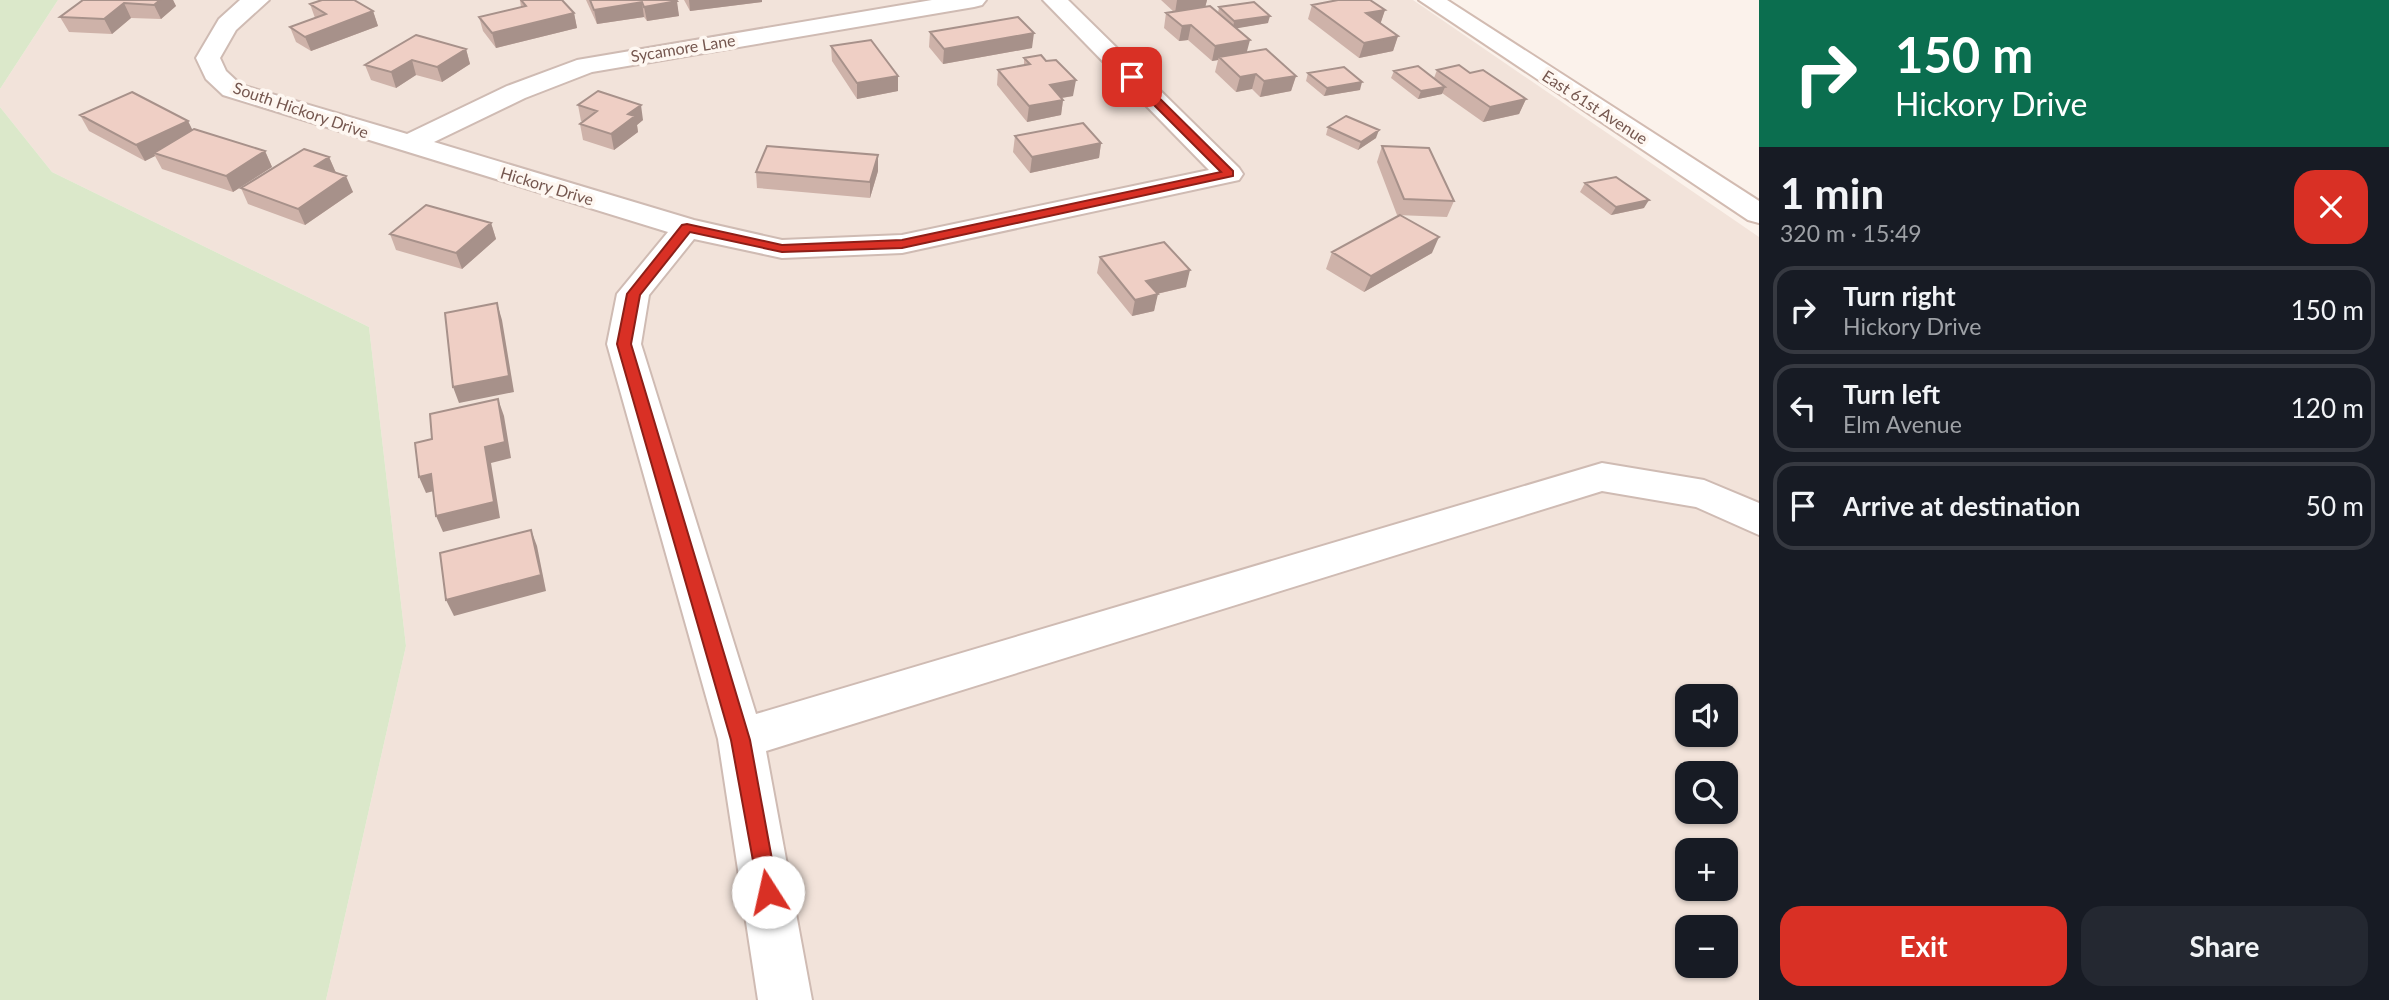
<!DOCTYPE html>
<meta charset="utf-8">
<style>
:root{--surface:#171b24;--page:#242831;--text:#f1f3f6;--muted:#9ea1a6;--line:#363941;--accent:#d93025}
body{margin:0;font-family:Lato,sans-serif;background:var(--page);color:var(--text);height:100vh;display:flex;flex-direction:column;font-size:26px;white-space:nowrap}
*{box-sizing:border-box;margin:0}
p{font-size:23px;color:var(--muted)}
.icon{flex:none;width:38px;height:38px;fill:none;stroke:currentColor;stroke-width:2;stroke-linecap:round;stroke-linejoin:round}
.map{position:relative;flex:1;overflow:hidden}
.drawer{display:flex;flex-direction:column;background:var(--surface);width:630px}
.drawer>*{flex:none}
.hud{background:#0b6e4f;color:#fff;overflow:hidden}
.tools{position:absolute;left:1675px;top:684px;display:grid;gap:14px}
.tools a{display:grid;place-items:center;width:63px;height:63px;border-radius:14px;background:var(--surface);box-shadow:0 2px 5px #0004;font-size:35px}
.pin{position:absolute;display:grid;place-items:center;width:60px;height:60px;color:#fff;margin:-30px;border-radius:14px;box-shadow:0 4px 10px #0006}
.me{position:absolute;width:77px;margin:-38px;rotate:350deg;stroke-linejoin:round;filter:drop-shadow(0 0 5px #0008)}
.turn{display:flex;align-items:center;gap:24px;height:147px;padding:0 21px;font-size:32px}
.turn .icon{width:91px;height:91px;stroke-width:2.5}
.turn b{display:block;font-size:49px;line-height:60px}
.round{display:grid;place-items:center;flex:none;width:74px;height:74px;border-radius:21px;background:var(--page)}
.overview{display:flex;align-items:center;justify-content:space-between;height:119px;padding:0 21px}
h1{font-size:42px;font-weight:700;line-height:52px}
.button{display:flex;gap:14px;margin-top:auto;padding:14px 21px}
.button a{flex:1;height:80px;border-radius:21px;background:var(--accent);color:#fff;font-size:28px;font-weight:700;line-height:80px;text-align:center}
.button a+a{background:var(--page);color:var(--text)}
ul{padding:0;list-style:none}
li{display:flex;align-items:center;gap:21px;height:88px;margin:0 14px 10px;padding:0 7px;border:4px solid var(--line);border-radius:21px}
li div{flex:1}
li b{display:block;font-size:26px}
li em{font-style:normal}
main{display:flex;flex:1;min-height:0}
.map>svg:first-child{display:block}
.residential{fill:#f2e3da;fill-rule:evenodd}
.green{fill:#dbe8ca}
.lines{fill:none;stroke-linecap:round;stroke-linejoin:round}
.minor-casing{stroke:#cfbbb3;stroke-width:4}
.secondary-casing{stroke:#d2bbb1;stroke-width:4}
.minor{fill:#fff;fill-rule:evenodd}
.secondary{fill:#fff;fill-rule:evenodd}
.wall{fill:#ceb2a9}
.shaded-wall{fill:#a7918a}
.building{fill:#efcfc5;stroke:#a7918a;stroke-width:2}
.route{fill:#d93025;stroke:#8d1f18;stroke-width:2}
.labels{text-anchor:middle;stroke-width:7;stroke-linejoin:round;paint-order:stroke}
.far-street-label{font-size:16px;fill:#75574f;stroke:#fef7f1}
</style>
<main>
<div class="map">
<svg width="1759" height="1000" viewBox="0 0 1759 1000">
<rect width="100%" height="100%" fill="#fbf2eb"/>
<path class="residential" d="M58 0H1413L1759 237V1000H326L406 646 369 327 52 172 0 107V89ZM1687 696H1726V735H1687ZM1687 774H1726V812H1687ZM1687 850H1726V889H1687ZM1687 928H1726V966H1687Z"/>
<path class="green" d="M0 0H58L0 89Z
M0 107 52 172 369 327 406 646 326 1000H0Z"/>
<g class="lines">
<defs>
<path id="minor" d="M240 0H269L236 30 220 58 226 71 241 85 407 134 507 86 577 60 932 0H986L982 5 974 7 592 72 525 98 434 142 694 220 782 240 902 235 1209 170 1043 0H1068L1239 168 1243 174 1239 180 902 253 782 258 694 239 649 295 641 344 756 714 1602 463 1704 480 1759 503V535L1696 507 1602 491 766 751 812 1000H758L718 739 607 344 617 294 668 232 223 95 206 79 196 58 219 19Z"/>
<path id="secondary" d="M1419 0H1447L1759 201V223L1748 220Z"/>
</defs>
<use href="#minor" class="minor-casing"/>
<use href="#secondary" class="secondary-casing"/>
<use href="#minor" class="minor"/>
<use href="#secondary" class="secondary"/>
</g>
<path class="wall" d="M83 0H173L176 6 161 19 131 18 112 34 69 32 60 17Z
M520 0H562L574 13 577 28 496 48 483 31 479 17 521 7Z
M586 0H676L679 16 647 21 644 17 597 24Z
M684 0H762V2L690 11Z
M1161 0H1207L1205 7 1218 13 1219 7 1268 23 1236 28 1247 53 1296 76 1291 91 1260 97 1252 89 1236 92 1215 72 1218 60 1212 61 1188 40 1179 41 1164 28 1166 13 1174 12Z
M310 4 373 11 378 26 311 51 296 42 290 27 315 18Z
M1312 5 1385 10 1380 24 1398 36 1393 51 1359 58 1308 19Z
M930 32 1032 48 943 64 929 47Z
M831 46 898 76V91L857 99 832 61Z
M466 49 470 64 442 82 416 75 396 88 371 80 365 65Z
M1024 58 1073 96 1062 98 1063 100 1061 115 1027 122 997 85 998 70 1024 65Z
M1437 70 1470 73 1526 99 1519 114 1483 122 1442 93V94L1418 99 1391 78 1394 71 1434 78Z
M1308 73 1360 90 1324 96 1306 81Z
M578 105 643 120 637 125 638 132 614 150 583 140 580 124 583 121H581Z
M80 115 188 121 192 130 265 151 272 167 233 192 162 169 155 156 145 161 89 131Z
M1328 127 1376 138 1358 150 1326 135Z
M1015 136 1101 143 1099 158 1030 173 1013 152Z
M1382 146 1454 201 1447 217 1397 215 1377 162Z
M329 157 336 173 353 192 305 225 248 204 241 188Z
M878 171 870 198 757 188 756 172Z
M1585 183 1644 208 1611 215 1580 192Z
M491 223 496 239 462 269 396 250 390 234Z
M1332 252 1432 253 1364 292 1326 269Z
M1100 257 1186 287 1157 294 1154 311 1132 316 1097 273Z"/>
<path class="shaded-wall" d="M160 0H173L176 6 161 19 154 5Z
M689 0H762V2L690 11Z
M1177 0H1207L1205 8 1175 13Z
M677 1 679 16 647 21 644 7Z
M642 2 644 17 597 24 594 10Z
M124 3 131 18 112 34 104 19Z
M1385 10 1380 25 1366 13Z
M373 11 378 26 311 51 305 37Z
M574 13 577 28 496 48 492 33Z
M1270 16 1268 23 1233 29 1234 21Z
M1191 25 1188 40 1179 41 1182 26Z
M1034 33 1032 48 943 64 944 49Z
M1398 36 1393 51 1359 58 1364 43Z
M1250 40 1246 55 1219 57 1218 60 1212 61 1215 46Z
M466 49 470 64 442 82 437 67Z
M412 60 416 75 396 88 391 72Z
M1256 74 1252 89 1236 92 1240 77Z
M898 76V91L857 99V83Z
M1296 76 1291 91 1260 97 1264 81Z
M1076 80 1073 96 1048 100 1050 85Z
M1362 82 1360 90 1324 96 1327 88Z
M1445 87 1442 94 1418 99 1421 91Z
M1526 99 1519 114 1483 122 1490 107Z
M1063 100 1061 115 1027 122 1029 106Z
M641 105 643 120 637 125 638 132 614 150 611 134 628 114Z
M188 121 196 137 154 153 155 156 145 161 136 145Z
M1379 130 1376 138 1358 150 1361 142Z
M1101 143 1099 158 1030 173 1032 157Z
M265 151 272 167 233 192 226 176Z
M878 155V171L870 198V182Z
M329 157 336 173 315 166Z
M346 176 353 192 305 225 298 209Z
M1649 200 1644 208 1611 215 1616 207Z
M491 223 496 239 462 269 456 253Z
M1439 237 1432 253 1364 292 1371 276Z
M1190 270 1186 287 1143 297 1146 281Z
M1158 294 1154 311 1132 316 1135 300Z
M497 303 502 320 514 392 459 403 453 387Z
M498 399 504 416 511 458 491 463 500 518 443 532 436 516Z
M431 474 438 490 426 493 419 477Z
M531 530 537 546 546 591 454 616 446 600Z"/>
<path class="building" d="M83 0H160L154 5 124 3 104 19 60 17Z
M322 0H354L373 11 305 37 290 27 326 14 310 4Z
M521 0H562L574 13 492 33 479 17 526 6Z
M590 0H676L677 1 644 7 642 2 594 10Z
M1338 0H1370L1385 10 1366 13 1398 36 1364 43 1312 5Z
M1254 2 1270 16 1234 21 1219 7Z
M1210 6 1250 40 1215 46 1191 25 1182 26 1166 13Z
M1018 17 1034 33 944 49 930 32Z
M416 35 466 49 437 67 412 60 391 72 365 65Z
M871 40 898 76 857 83 831 46Z
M1266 49 1296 76 1264 81 1256 74 1240 77 1219 57Z
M1041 55 1046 61 1056 60 1076 80 1050 85 1063 100 1029 106 998 70 1030 64 1024 58Z
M1459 65 1470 73 1483 70 1526 99 1490 107 1437 70Z
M1418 66 1445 87 1421 91 1394 71Z
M1344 67 1362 82 1327 88 1308 73Z
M598 91 641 105 628 114 635 116 611 134 580 124 597 111 578 105Z
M132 92 188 121 136 145 80 115Z
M1346 116 1379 130 1361 142 1328 127Z
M1083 123 1101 143 1032 157 1015 136Z
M194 129 265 151 226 176 154 153Z
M767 146 878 155 870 182 756 172Z
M1382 146 1429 148 1454 201 1404 199Z
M304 149 329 157 315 166 346 176 298 209 241 188Z
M1616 177 1649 200 1616 207 1585 183Z
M426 205 491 223 456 253 390 234Z
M1400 215 1439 237 1371 276 1332 252Z
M1164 242 1190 270 1146 281 1158 294 1135 300 1100 257Z
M497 303 509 376 453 387 445 313Z
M498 399 505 442 485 447 494 502 436 516 431 474 419 477 415 443 432 439 430 414Z
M531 530 541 575 446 600 440 553Z"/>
<path class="route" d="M1129 75H1136L1233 171V176L902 248 782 252 690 232 640 295 631 344 750 740 778 892 775 899 768 902 760 899 731 740 617 344 627 294 682 225 687 224 782 245 902 240 1221 172 1129 80Z"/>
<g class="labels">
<g class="far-street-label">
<text transform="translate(683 48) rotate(-9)" y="6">Sycamore Lane</text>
<text transform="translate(1595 107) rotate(33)" y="6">East 61st Avenue</text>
<text transform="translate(301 110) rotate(19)" y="6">South Hickory Drive</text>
<text transform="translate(547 186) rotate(17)" y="6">Hickory Drive</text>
</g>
</g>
</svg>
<div class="tools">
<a><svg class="icon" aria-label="sound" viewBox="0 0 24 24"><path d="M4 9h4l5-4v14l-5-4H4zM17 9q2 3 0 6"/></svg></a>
<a><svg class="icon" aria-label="search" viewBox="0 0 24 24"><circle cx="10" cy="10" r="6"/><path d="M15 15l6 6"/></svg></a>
<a>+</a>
<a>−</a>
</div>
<div class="pin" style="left:1132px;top:77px;background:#d93025"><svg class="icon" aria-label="arrive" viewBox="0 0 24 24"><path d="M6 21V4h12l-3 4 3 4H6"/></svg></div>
<svg class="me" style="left:768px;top:892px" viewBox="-20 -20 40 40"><circle r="19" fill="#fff"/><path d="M0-13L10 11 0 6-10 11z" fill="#d93025"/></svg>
</div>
<section class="drawer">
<div class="hud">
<div class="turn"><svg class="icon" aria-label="right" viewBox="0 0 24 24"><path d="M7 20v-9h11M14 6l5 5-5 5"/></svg><div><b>150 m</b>Hickory Drive</div></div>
</div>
<div class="overview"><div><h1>1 min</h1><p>320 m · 15:49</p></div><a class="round" style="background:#d93025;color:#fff"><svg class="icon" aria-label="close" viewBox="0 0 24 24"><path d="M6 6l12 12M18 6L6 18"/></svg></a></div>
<ul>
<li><svg class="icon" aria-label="right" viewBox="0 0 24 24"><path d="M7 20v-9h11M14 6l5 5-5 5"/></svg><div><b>Turn right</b><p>Hickory Drive</p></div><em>150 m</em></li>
<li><svg class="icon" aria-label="left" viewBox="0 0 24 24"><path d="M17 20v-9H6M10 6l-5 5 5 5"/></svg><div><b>Turn left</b><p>Elm Avenue</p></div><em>120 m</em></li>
<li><svg class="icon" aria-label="arrive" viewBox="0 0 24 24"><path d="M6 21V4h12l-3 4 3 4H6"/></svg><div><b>Arrive at destination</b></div><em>50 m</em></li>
</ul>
<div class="button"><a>Exit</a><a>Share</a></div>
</section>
</main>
